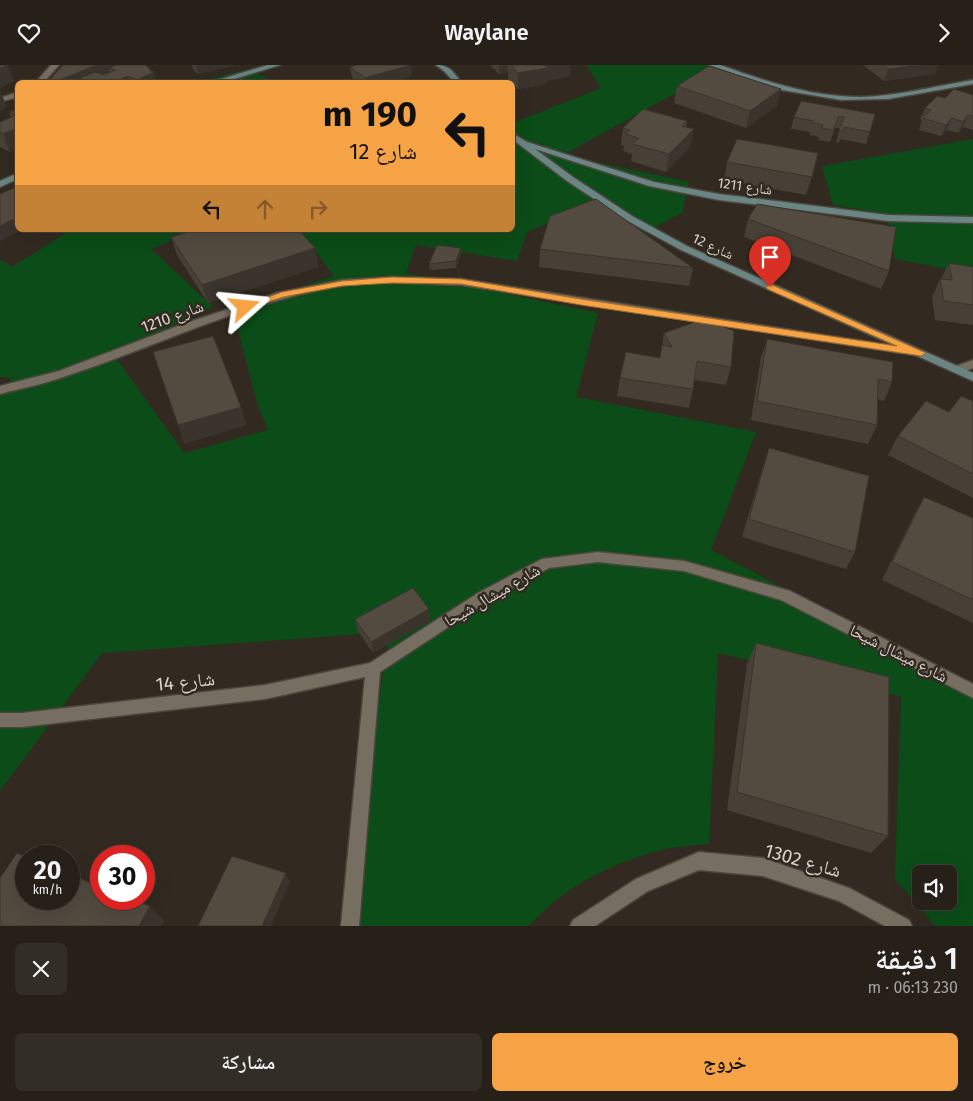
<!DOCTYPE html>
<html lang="ar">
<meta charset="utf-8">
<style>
:root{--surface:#262018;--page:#322d25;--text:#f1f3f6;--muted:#a4a3a2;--line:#423e37;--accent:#f5a345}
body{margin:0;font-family:"Fira Sans","Noto Naskh Arabic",sans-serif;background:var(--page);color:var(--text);direction:rtl;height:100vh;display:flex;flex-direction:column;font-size:19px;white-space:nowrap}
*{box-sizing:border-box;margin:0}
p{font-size:16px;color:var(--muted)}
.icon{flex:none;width:28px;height:28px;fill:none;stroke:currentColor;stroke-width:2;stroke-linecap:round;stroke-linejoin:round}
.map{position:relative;height:861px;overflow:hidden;direction:ltr}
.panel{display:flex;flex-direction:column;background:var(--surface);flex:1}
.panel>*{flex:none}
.banner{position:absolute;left:15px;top:15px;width:500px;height:152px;border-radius:8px;box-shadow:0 5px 20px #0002,0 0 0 1px var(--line);direction:rtl;background:#f5a345;color:#111;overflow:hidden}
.tools{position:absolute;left:912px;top:800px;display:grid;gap:10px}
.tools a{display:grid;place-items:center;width:45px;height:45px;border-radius:8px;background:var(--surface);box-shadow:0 5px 20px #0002,0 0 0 1px var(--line);font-size:25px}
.speed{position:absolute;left:15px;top:780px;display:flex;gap:10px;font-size:25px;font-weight:700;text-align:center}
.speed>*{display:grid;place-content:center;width:65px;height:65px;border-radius:50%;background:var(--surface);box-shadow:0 5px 20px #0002,0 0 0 1px var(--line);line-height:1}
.speed small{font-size:12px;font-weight:400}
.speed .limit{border:8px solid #d22;background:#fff;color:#111}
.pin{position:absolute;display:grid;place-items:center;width:42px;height:42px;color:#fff;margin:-51px -21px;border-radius:50% 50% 50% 0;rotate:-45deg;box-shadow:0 0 5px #0007}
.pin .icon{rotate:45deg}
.me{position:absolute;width:55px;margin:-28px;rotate:72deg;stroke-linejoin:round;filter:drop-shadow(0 0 4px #0008)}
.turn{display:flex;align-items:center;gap:18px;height:105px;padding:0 15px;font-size:22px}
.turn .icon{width:65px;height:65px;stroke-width:2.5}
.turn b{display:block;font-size:35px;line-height:42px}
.lanes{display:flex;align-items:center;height:48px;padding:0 15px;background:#0003;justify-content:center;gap:25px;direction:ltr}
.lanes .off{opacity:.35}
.round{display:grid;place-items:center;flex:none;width:52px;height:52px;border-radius:8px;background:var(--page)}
.head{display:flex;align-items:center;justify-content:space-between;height:85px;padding:0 15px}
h1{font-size:30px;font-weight:600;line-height:38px}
.button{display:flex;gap:10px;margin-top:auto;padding:10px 15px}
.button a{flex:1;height:58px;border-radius:8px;background:var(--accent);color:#111;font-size:20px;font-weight:600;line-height:58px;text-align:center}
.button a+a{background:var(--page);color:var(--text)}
header{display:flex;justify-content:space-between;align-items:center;height:65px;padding:0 15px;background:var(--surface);font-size:22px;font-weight:600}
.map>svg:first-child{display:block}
.green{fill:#0b4c18;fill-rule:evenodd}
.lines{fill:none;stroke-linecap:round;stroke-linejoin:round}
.street-casing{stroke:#4c453c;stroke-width:3}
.secondary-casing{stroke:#4c453c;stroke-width:3}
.street{fill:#776e62;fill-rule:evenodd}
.secondary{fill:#6a8584;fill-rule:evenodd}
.wall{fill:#474037}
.shaded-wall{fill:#3a342d}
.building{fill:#534b40;stroke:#3a342d}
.route{fill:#f5a345;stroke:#9f6a2d}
.labels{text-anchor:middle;stroke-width:5;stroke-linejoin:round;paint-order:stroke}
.far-street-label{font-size:14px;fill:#d9d3cd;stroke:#322a20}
.street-label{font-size:16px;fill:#d9d3cd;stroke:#322a20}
.near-street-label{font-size:19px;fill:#d9d3cd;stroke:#322a20}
</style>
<header><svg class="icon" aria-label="forward" viewBox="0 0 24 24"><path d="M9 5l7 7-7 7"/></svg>Waylane<svg class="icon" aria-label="heart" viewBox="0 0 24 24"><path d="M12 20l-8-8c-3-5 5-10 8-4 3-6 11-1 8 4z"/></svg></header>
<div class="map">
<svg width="973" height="861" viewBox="0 0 973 861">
<rect width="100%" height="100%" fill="#322a20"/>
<path class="green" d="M586 0H711L719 4 563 90 689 117 682 148 644 168 596 138 527 167 517 196 416 180 406 208 598 248 576 332 756 367 711 485 973 622V861H935L895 814 901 632 718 588 709 779C696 780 683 781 671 783 618 794 564 821 529 861H346L389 567 102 588 0 726V331L12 313 0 312V194L12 202 71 165H197L151 184 213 242 147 272 111 286 184 388 268 365 258 341 232 243 334 211 300 165H512L513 58 601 23ZM921 809H949V836H921Z
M248 4 275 17 191 18Z
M973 74V209L895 194 887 149 833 140 822 101Z"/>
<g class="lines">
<defs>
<path id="street" d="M51 0H59L43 18H35Z
M18 27V32L0 37V33Z
M392 212 461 214 921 285 926 288 921 291 461 220C421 219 379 215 340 221 241 238 159 281 66 311 45 319 22 323 0 329V321L59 306 186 258 277 228 342 215Z
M973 295V303L958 309 953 305 954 302Z
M598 487 684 496 790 526 973 619V633L781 535 684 506 598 497 549 503 488 536 380 607 359 861H341L365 612 265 634 22 662H0V648H22L265 620 370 598 478 528 542 494Z
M699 787 763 793 849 823 909 855 912 861H885L839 836 763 811 699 805 648 826 595 861H570L573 855 636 814Z"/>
<path id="secondary" d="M268 0H280L221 18H208Z
M436 0C450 0 454 8 462 18H455L444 6Z
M709 0H720C765 16 812 32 860 32 898 31 936 21 973 15V19L888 34 841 35 782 25Z
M512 68 527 77 654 117 719 129 888 150 973 152V158L888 156 719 135 649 121 535 84 573 112 632 151 687 181 973 308V316L681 185 626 155 567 116 512 74Z
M18 108V114L0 122V116Z"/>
</defs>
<use href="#street" class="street-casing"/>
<use href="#secondary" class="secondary-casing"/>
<use href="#street" class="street"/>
<use href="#secondary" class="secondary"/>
</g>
<path class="wall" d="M63 0 147 1 151 5 157 18H52L50 14Z
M192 0H236L198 9 193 4Z
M490 0H570V11L546 16V19L518 24 512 19V18H511L508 14V7L499 9Z
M863 0H938L935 9 884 16Z
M350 2 412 11 390 18H357L352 13Z
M677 21 777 41 746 63 674 38Z
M973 30V65L963 62 958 68 947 65 941 71 919 65 922 55 920 54 925 43 945 33Z
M18 44 10 87 0 82V57L11 53 9 47Z
M875 49 866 79 840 74 839 78 836 77 840 63H835L830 77 818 75 819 72 810 70V67L791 64 794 52Z
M687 56 686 62 691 81 666 107 631 96 632 89 623 86 624 81 621 80 623 63Z
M727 97 812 112 806 130 724 115Z
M748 154 889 206 881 224 744 172Z
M171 172 315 183 318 202 208 238 177 190Z
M540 184 693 203 689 221 539 202Z
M461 189 456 203 430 205 429 199Z
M949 198 973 202V260L935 255 932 232 940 214H941Z
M664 268 731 302 726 320 694 315 693 324 689 343 617 331 620 313 660 293Z
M767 274 892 317 884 336 877 334V360L868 379 751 355 761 292Z
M973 336V433L888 390 898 371Z
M769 383 855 487 846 504 742 472 763 401Z
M924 432 973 453V558L882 515 914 450Z
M355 554 430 556 373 588 358 566Z
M756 578 888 771 871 788 727 745 747 599Z"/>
<path class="shaded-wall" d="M8 0 14 16 0 24V4Z
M97 0H125L109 3 110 7 88 16 80 13 82 18H57V16Z
M196 0H236L198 9Z
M411 0 412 11 390 18H365V13Z
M499 0H508V7L499 9Z
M544 0H570V11L546 16V19L518 24V8Z
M922 0H938L935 9 884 16 888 4Z
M149 5H151L152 8 154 7 157 18H138L137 15Z
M128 11 130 18H118L117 16Z
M781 24 777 41 746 63 750 46Z
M0 26 7 42 0 47Z
M968 50 963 62 958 68 963 57Z
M952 53 947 65 941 71 946 60Z
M18 63V83L10 87 3 69Z
M694 64 691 81 666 107 669 89Z
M18 152V165H22L0 176V161Z
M315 183 318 202 208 238 202 220Z
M461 183V189L456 203V196Z
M241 342 247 360 184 379 178 360Z
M429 544 430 556 373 588 371 577Z
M286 808 290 817 271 861H262Z
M150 841 164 856 161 861H139Z"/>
<path class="building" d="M0 0H7L0 4Z
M63 0H97L57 16 50 14Z
M116 0H146L151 5H149L154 7 137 15 128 11 117 16 121 18H88L89 17 80 13 95 7 104 10 115 5 109 3Z
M357 0H411L365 13 350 2Z
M511 0H544L547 3 518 8Z
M882 0H922L888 4Z
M709 1 781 24 750 46 677 21Z
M954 24 973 30V52L968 50 963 57 952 53 946 60 923 53 931 45 925 43 937 31 945 33Z
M801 36 875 49 870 67 844 62 843 66 839 65 844 52 839 51 833 65 822 63 823 60 813 58 814 56 794 52Z
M18 44V63L3 69 0 68V57L16 50 9 47Z
M643 44 687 56 682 61 694 64 669 89 633 79 639 73 625 69 630 65 623 63Z
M737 74 818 88 812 112 727 97Z
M18 121V152L0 161V129Z
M596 134 693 203 540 184 550 151Z
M757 139 896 162 889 206 748 154Z
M195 165H299L315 183 202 220 171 172Z
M437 180 461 183 456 196 429 199Z
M949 198 973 202V240L944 236 940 214 952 215Z
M704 254 734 266 731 302 697 296 693 324 620 313 626 287 660 293 662 280 672 282 664 268Z
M213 271 241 342 178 360 153 287Z
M767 274 893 297 892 317 878 314 877 360 757 336Z
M961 331 973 336V409L898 371 926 336 949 347Z
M769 383 869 411 855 487 749 454Z
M924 432 973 453V535L892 497Z
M413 523 429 544 371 577 355 554Z
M756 578 889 612 888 771 737 727Z
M17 788 26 792V834H69V809L101 822V834H131L150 841 139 861H0V813Z
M232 791 286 808 262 861H198Z"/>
<path class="route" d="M392 212 461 214 581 234 897 281 767 224 766 222 770 219 926 288 921 291 581 240 461 219 392 218 342 221 283 232 245 245 240 242 282 227 342 216Z"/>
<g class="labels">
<g class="far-street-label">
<text transform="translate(745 121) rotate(8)" y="5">شارع 1211</text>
<text transform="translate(713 181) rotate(25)" y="5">شارع 12</text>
</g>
<g class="street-label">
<text transform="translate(172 251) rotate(-20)" y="6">شارع 1210</text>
<text transform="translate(492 530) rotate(-30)" y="6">شارع ميشال شيحا</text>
<text transform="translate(899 588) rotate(27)" y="6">شارع ميشال شيحا</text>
</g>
<g class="near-street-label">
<text transform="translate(185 616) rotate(-6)" y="7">شارع 14</text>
<text transform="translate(803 795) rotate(16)" y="7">شارع 1302</text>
</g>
</g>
</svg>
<div class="tools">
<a><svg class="icon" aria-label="sound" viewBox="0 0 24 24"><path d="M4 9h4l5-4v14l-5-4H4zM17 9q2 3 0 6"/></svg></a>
</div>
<div class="speed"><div>20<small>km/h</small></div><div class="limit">30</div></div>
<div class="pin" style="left:770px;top:222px;background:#d93025"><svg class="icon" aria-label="arrive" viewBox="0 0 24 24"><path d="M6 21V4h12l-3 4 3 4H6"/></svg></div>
<svg class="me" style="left:245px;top:242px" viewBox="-20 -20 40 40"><path d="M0-17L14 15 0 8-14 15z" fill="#f5a345" stroke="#fff" stroke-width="4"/></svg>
<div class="banner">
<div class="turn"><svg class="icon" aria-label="left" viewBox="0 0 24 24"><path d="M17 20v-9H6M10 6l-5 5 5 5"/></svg><div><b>190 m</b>شارع 12</div></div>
<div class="lanes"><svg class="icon" aria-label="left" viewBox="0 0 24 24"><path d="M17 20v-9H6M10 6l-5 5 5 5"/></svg><svg class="icon off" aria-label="ahead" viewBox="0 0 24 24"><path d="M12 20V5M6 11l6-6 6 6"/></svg><svg class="icon off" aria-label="right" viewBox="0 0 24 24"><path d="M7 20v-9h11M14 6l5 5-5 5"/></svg></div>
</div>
</div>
<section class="panel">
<div class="head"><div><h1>1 دقيقة</h1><p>230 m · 06:13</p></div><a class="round"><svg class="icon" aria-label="close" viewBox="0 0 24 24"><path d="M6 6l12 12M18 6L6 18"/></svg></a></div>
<div class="button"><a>خروج</a><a>مشاركة</a></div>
</section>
